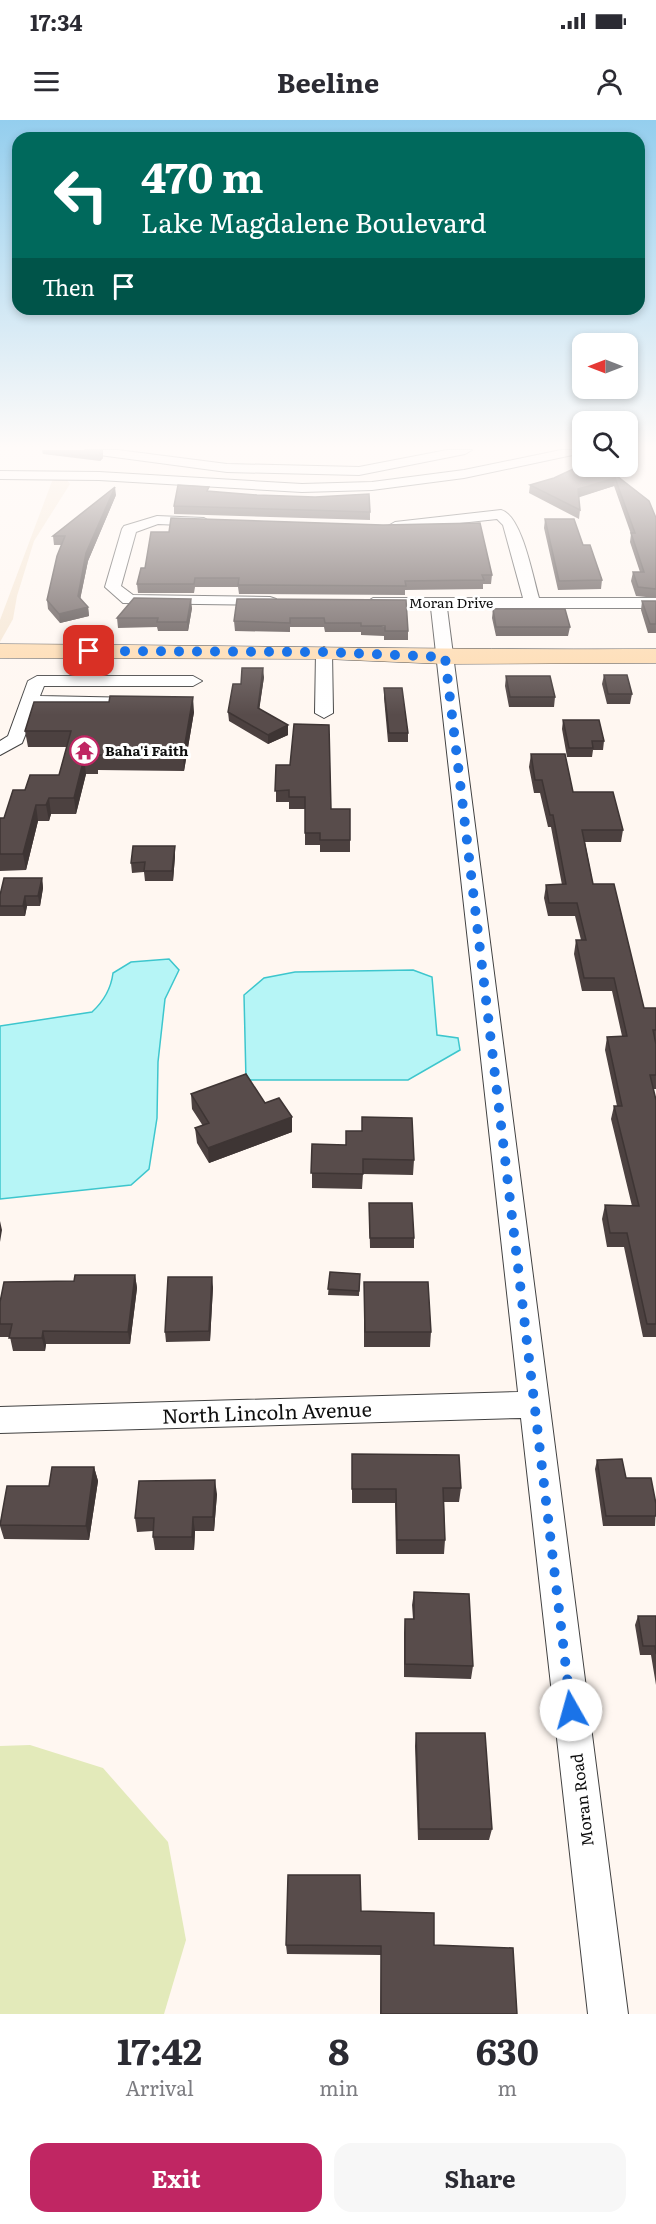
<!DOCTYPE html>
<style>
:root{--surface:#fff;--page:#f7f7f7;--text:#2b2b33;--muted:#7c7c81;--accent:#c02663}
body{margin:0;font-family:Literata,serif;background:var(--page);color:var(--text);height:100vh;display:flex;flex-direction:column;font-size:22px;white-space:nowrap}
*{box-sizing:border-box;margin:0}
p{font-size:20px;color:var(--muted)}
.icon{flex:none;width:33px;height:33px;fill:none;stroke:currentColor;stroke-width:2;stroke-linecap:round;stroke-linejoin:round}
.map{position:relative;height:1894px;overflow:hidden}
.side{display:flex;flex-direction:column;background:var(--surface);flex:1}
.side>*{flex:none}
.hud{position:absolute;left:12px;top:12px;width:633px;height:183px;border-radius:18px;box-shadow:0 3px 9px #0003;background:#00695c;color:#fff;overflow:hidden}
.needle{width:39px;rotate:270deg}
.controls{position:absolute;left:572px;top:213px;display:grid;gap:12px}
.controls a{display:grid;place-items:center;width:66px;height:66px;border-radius:12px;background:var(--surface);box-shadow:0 3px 9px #0003;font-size:30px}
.pin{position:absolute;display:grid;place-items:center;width:51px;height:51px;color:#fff;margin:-26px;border-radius:12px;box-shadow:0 3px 9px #0006}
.me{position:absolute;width:66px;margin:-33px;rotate:353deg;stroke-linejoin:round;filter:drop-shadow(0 0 4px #0008)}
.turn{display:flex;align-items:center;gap:21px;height:126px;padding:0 30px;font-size:27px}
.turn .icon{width:78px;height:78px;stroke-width:2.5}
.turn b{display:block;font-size:42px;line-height:51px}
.then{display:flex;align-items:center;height:57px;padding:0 30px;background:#0003;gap:12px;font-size:22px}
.eta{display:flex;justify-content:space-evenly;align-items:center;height:102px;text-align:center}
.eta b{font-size:36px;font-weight:700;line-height:42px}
.cta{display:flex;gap:12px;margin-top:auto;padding:12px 30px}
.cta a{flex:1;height:69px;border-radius:18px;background:var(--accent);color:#fff;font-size:24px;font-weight:700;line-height:69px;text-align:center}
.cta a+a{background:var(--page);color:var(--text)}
.status{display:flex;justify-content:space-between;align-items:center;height:42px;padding:0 30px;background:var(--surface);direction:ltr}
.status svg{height:16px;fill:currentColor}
header{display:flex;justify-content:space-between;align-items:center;height:78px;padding:0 30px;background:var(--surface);font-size:27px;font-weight:700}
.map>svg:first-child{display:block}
.farmland{fill:#f5e5d1}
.green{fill:#e3eaba}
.water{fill:#b6f5f6;stroke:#3dc6cd;stroke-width:1.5}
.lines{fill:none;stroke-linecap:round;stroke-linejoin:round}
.street-casing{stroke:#424242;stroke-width:2}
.secondary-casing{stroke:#313131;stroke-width:1}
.street{fill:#fff;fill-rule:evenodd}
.secondary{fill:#fed9ac;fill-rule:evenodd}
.wall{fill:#4c4140}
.shaded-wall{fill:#3e3534}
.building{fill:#584c4b;stroke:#3e3534;stroke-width:1.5}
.route{stroke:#1a73e8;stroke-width:10;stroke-dasharray:0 18}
.labels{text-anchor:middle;stroke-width:6;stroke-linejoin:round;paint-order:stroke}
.far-street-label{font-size:14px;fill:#0f0f0f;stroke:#fff}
.far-poi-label{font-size:14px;font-weight:bold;fill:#0f0f0f;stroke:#fff;text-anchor:start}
.street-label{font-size:16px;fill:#0f0f0f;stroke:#fff}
.near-street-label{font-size:20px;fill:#0f0f0f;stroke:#fff}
</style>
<div class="status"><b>17:34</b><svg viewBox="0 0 49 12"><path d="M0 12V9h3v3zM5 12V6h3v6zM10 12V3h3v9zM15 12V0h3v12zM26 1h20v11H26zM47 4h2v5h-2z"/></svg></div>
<header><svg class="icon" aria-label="menu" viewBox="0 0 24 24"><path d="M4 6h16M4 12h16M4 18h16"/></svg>Beeline<svg class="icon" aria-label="person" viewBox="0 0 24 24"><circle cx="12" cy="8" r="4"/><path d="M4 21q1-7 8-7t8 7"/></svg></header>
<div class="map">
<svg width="656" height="1894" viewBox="0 0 656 1894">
<rect width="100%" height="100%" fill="#fff7f1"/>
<path class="farmland" d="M62 354 70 364 34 421 17 476 13 499 0 522V500L54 356Z"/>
<path class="green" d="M30 1625 103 1648 168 1722 186 1820 164 1894H0V1626Z"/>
<path class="water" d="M169 839 179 850 165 879 158 942 157 998 149 1049 131 1065 0 1079V906L92 892C104 881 111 869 113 853L131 842Z
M413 850 432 857 437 915 458 918 460 930 408 960H246L244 875 264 858 295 852Z"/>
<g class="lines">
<defs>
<path id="street" d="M85 330H118L227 344 359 347 447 330H472L465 334 359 355 227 352 92 334Z
M561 330H582V333L464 358 372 370 302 372 99 360 0 359V351L99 352 302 364 372 362 464 350Z
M501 390C522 395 533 458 539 478H656V488H447L628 1894H588L521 1298 0 1313V1287L518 1272 431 488H373L365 483 373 478H523L503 405 497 399 395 410 388 406 395 402Z
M157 396 204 398 211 402 204 406 158 404 136 412 121 466 133 475 270 477 276 479 278 482 276 485 123 483 105 467 122 409 124 406Z
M324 527 332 532 333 593 324 598 315 593 316 532Z
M37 556H193L202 561 193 566H44L40 576 139 578 148 583 139 588 37 586 22 623 0 635V621L8 616 28 561Z"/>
<path id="secondary" d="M0 524C219 525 437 530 656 529V543L445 544 324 539 0 538Z"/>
</defs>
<use href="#street" class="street-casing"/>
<use href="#secondary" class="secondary-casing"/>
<use href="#street" class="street"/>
<use href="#secondary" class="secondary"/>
</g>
<path class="wall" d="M42 330H103V338L100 341 43 334Z
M604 346 656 398V478L636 476 631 461 633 452H640L630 422 631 414 614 366 578 377 580 390 579 399 529 373 530 365Z
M210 371 370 392V400L174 394V386Z
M116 375 88 441 80 479 88 487 89 496 60 503 48 489 47 480 62 425H54L53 416Z
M545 399 583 425 602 460 601 469 558 470 544 408Z
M141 448 492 455 491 464H483V469L405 470V475L239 474 238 467H195L194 473H138L137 464Z
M237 479 408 511V520H384V516L361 515V512H325L324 507H290V512L235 511 234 501Z
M642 481H656V513H648L641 490Z
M192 488 188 511H158L157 507 118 508 117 498Z
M493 489 570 507 568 516H496L492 498Z
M604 555 632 574 630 584H607L602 564Z
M506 556 555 577 554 587H509L505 566Z
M264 557 259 589 288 605V615L268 624 229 601 228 592 241 564Z
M384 568 408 613V622H388L384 578Z
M194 592 184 651 98 650V654H86L76 694H51L49 701H38L26 750 0 751V698H4L25 670 59 655 67 627H28L25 611Z
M563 600 604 621 603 630H593L592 637H567L562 609Z
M531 634 573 672 623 710 621 722H585L593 764 644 888H656V969H653L656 980V1217H643L624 1127H607L602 1099 605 1085 632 1086 611 999 614 986H617L605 930 607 917 622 916 612 871H582L574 834 576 820H581L575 796H548L544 778 546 765H562L551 707H548L540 673H534L529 647Z
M276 645 331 689H350V732H320V725H305V689H289V682H276Z
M175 726V736L173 761H145L144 752 132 753 131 743Z
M42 758 43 768 40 786H27L25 796H0V775Z
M191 974 265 983 292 997V1012L209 1043 197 1023 195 1008 203 1006 192 989Z
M312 1024 414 1040 413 1055 363 1054 362 1069 312 1068Z
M369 1083 414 1118V1128H370Z
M330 1152 360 1154 359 1176 328 1175Z
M135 1155 137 1168 130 1224H46L45 1231H13L10 1217H0V1182L74 1161Z
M364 1162 431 1212 430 1227H364Z
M213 1167 210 1221 166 1222 165 1212Z
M352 1334 461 1368 459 1382H444L445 1420 444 1434H396L395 1383H352Z
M597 1340 626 1358 656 1384 655 1406H603L595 1349Z
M94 1347 98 1361 89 1420 4 1419 0 1406V1403L49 1366Z
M217 1374 214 1411H195L194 1430H155L153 1417V1411L137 1412 135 1398Z
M414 1472 473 1546 471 1559 404 1557V1513L405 1499H413L412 1485Z
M638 1496H656V1565L651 1535H640L635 1505Z
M416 1613 492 1709 489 1720H418L415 1626Z
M361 1791 434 1825 517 1894H380L381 1835 287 1834 286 1825Z"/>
<path class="shaded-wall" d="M99 330H103V338L100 341Z
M615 358 614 366 577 378 578 369Z
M115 367 116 375 88 441 79 485 78 476 86 433Z
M191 479 192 488 188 511 187 502Z
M88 487 89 496 60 503 59 494Z
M263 548 264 557 258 598V588Z
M193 577 194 592 184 651 183 635Z
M288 605V615L268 624V615Z
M84 638 86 654 76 694 74 678Z
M49 678 51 694 49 701 46 685Z
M36 685 38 701 26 750 23 734Z
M175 726V736L173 761 172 751Z
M42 758 43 768 40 786 38 776Z
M25 776 27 786 25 796 23 786Z
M292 997V1012L209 1043 208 1028Z
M0 1101 2 1110 0 1122Z
M135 1155 137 1168 130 1224 128 1212Z
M212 1157 213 1167 210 1221 209 1211Z
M43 1211 46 1224 45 1231 42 1218Z
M94 1347 98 1361 89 1420 86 1406Z
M215 1360 217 1374 214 1411 213 1397Z
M193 1397 195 1411 194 1430 192 1417Z"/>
<path class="building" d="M582 345V346H604L649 381 656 398V469L638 467 633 452H644L631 413H635L615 358 578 369 580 390 530 365 554 358Z
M178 365 209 367 207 371 257 375 315 377 369 374 370 392 174 386Z
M115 367 86 433 78 476 88 487 59 494 47 480 57 436 65 416H53Z
M171 398 383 405 480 403 492 455H482L484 460 405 461 406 466 238 465 239 458H195L194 464H137L141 448H145L151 412H169Z
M545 399H574L583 425H590L602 460 559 461Z
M134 478 191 479 187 502H157L158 498H117Z
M237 479 406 480 408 511H385V506H361V503H325L324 498H290V503L234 501Z
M642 481H656V504H650Z
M493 489H565L570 507H496Z
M242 548H263L258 588 288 605 268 615 228 592 233 564H241Z
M604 555H627L632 574H608Z
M506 556H550L555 577H510Z
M384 568H402L408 613H389Z
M110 576 193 577 183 635H96V638H84L74 678H49L46 685H36L23 734H0V698H4L13 670H25L30 655H59L71 611H25L34 582H109Z
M563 600H599L604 621H592L593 628H569Z
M294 604 329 605 331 689H350V720H320V713H305V677H289V670L275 671 276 645H290Z
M531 634H565L573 672H613L623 710H582L593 764H614L644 888H656V910H653L656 924V955H650L656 980V1204H647L627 1113H610L605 1085 639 1086 614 986H622L607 917 627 916 614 858H584L576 820H586L577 783H549L546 765 566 764 553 695H550L542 660H535Z
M133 726H175L172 751H144L145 742 131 743Z
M4 758H42L38 776H25L23 786H0V775Z
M246 954 265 983 279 978 292 997 208 1028 195 1008 209 1003 191 974Z
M362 997 412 998 414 1040 363 1039V1054L311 1053 312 1024 346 1025V1011H362Z
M369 1083H412L414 1118H370Z
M330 1152 360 1154 359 1171 328 1169Z
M75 1155H135L128 1212 43 1211 42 1218H9L12 1204H0V1182L4 1162 74 1161Z
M168 1157H212L209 1211 165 1212Z
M364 1162H428L431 1212H365Z
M352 1334 459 1335 461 1368H443L445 1420H397L396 1369H352Z
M622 1339 626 1358H651L656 1384V1396H606L597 1340Z
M52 1347H94L86 1406 0 1405 7 1366H49Z
M215 1360 213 1397H193L192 1417H153L154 1398H135L139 1361Z
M414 1472 469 1474 473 1546 405 1544V1499H414Z
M638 1496H656V1534L655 1526H643Z
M416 1613H485L492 1709H419Z
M288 1755H360L361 1791 434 1793V1825L513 1828 517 1894H381V1826L286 1825Z"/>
<linearGradient id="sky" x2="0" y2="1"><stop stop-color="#94ceee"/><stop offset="0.55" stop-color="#fffbf9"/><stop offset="1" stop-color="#fffbf9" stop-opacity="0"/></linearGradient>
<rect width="656" height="595" fill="url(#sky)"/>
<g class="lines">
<path class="route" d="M89 531 324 532 445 537 571 1590"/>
</g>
<defs>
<symbol id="temple-ring" viewBox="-11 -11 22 22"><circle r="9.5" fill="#fff" stroke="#c02663" stroke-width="1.5"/><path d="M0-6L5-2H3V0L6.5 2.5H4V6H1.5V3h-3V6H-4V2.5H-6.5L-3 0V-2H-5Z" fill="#c02663"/></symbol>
</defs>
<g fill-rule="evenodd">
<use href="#temple-ring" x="68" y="614" width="33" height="33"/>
</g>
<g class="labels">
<g class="far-street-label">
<text x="451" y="488">Moran Drive</text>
</g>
<g class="far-poi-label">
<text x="105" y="636">Baha'i Faith</text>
</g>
<g class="street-label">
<text transform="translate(582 1680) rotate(-97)" y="6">Moran Road</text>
</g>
<g class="near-street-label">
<text transform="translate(267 1293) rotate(-2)" y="7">North Lincoln Avenue</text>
</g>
</g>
</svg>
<div class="controls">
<a><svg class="needle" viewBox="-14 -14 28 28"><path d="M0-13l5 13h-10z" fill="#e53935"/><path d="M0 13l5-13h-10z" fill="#7c7c81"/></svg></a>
<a><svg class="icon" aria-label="search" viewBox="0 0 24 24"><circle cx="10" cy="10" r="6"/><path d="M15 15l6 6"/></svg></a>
</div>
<div class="pin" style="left:89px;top:531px;background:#d93025"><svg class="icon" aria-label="arrive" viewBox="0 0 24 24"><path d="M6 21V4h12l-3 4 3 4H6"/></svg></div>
<svg class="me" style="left:571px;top:1590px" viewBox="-20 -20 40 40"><circle r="19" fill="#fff"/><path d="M0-13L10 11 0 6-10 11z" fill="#1a73e8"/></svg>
<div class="hud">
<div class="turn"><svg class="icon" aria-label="left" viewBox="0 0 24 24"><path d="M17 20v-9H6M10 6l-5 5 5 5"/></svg><div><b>470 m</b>Lake Magdalene Boulevard</div></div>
<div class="then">Then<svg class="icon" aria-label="arrive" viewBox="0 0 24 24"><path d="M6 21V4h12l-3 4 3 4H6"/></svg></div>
</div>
</div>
<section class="side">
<div class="eta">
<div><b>17:42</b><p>Arrival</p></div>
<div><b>8</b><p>min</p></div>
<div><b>630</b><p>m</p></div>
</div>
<div class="cta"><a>Exit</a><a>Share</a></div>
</section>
